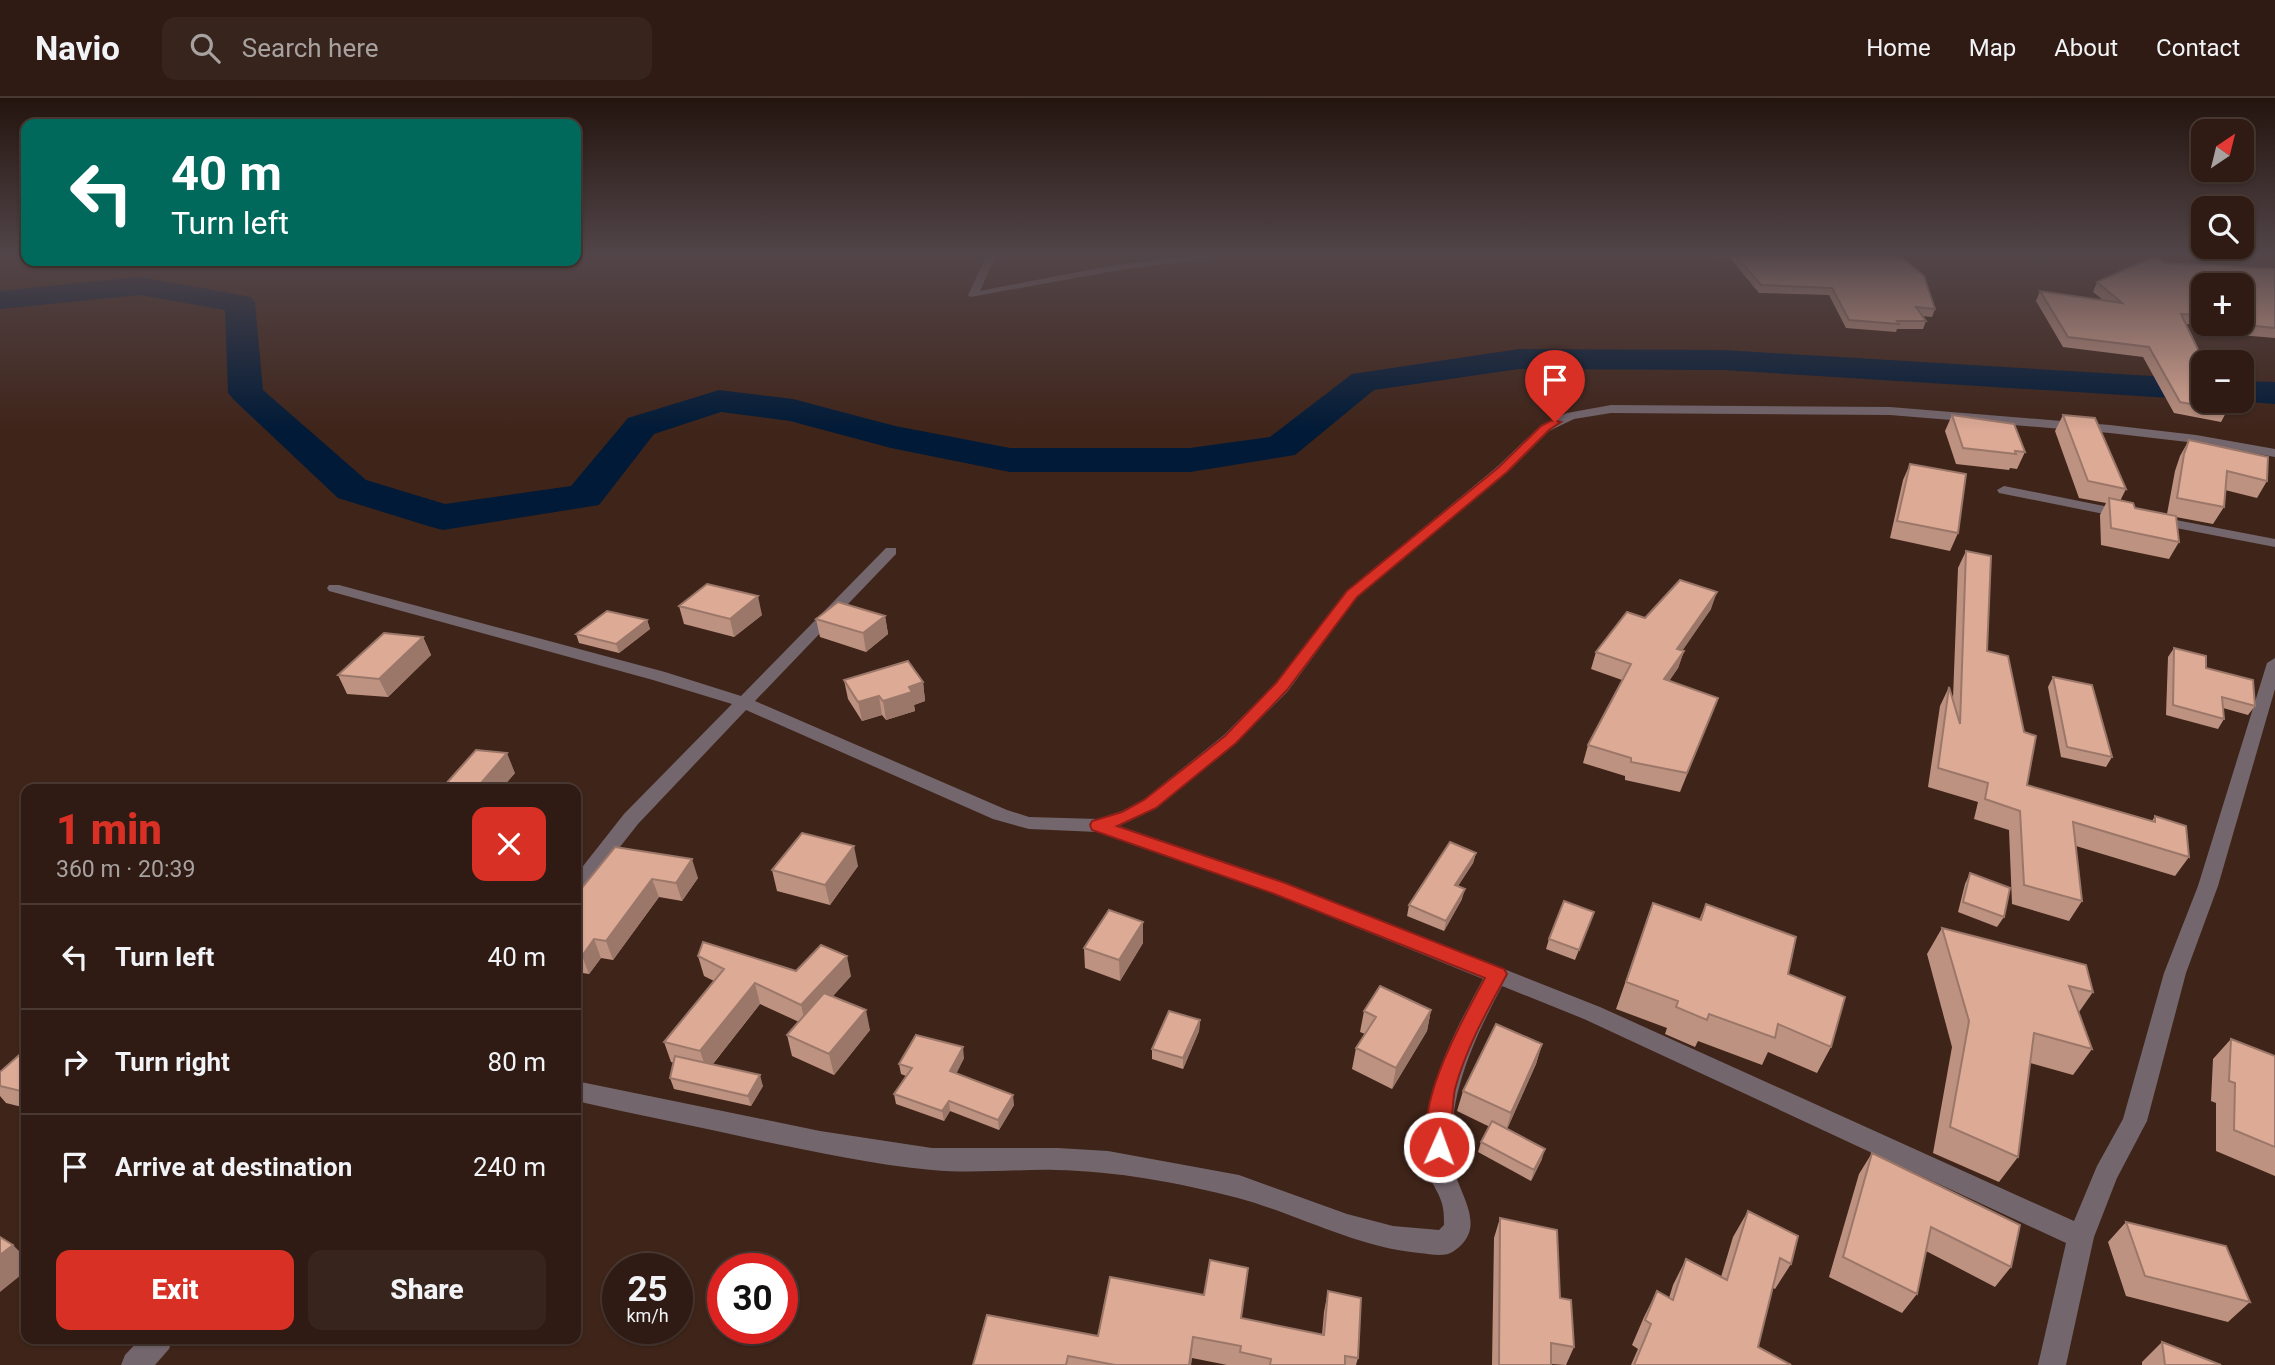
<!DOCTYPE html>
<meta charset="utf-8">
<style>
:root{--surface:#2f1b13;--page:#37241c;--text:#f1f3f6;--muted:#a7a1a0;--line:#4a3933;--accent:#d93025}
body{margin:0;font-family:Roboto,sans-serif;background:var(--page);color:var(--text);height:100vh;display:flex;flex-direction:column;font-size:26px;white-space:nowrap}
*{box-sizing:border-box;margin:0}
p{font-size:23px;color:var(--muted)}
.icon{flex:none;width:38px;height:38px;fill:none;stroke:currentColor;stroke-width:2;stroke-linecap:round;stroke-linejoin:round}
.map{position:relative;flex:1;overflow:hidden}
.side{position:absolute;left:21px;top:686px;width:560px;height:560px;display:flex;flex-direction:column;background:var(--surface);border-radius:14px;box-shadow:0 2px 5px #0004,0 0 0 2px var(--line)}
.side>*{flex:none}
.hud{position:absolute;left:21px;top:21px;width:560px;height:147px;border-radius:14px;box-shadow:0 2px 5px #0004,0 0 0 2px var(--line);background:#00695c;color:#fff;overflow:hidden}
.needle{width:46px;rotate:35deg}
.tools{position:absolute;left:2191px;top:21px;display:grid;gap:14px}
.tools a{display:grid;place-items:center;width:63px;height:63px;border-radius:14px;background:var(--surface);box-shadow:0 2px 5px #0004,0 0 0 2px var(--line);font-size:35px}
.speed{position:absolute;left:602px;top:1155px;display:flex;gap:14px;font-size:35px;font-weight:700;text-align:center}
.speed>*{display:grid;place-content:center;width:91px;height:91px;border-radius:50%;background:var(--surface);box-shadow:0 2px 5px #0004,0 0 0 2px var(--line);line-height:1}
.speed small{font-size:18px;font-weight:400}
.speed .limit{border:10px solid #d22;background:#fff;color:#111}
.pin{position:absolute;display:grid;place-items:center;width:60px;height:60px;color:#fff;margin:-72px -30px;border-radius:50% 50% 50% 0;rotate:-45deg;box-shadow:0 0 7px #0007}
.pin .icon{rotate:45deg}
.me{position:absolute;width:77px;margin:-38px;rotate:2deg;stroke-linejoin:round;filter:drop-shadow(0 0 5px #0008)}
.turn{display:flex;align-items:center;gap:24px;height:147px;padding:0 35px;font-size:32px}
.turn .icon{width:91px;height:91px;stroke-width:2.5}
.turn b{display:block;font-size:49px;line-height:60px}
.round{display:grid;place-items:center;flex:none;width:74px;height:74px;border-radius:14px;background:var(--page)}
.summary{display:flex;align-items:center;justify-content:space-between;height:119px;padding:0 35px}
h1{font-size:42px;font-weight:800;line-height:52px;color:var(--accent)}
.action{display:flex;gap:14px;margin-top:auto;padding:14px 35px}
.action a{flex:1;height:80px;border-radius:14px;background:var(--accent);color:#fff;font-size:28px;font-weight:800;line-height:80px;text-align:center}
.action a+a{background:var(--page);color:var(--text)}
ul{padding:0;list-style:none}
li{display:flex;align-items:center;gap:21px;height:105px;padding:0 35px;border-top:2px solid var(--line)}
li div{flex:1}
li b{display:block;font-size:26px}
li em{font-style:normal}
header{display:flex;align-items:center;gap:42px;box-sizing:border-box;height:98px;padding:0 35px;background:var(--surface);border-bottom:2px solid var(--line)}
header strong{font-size:33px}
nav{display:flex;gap:38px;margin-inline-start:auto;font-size:24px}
.search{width:490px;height:63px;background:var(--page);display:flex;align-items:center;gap:18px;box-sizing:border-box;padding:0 24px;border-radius:14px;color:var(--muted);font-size:26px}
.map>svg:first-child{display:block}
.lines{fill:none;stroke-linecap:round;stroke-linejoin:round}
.river{fill:#001a37;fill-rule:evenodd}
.minor{fill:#74666d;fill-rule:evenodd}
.wall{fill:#be9281;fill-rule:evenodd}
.shaded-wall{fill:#9b7769}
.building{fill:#ddaa96;stroke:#9b7769;stroke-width:2}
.route{fill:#d93025;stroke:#8d1f18;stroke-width:2}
</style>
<header>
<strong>Navio</strong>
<div class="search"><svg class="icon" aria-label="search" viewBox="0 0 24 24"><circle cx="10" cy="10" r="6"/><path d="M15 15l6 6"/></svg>Search here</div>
<nav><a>Home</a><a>Map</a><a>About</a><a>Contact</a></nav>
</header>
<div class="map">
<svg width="2275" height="1267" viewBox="0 0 2275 1267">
<rect width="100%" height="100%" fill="#3f2419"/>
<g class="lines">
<path class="river" d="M140 179 251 199 255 205 263 292 366 382 445 406 571 388 628 320 719 292 793 301 895 328 1010 350H1190L1270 339 1352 276 1519 251 1724 252 2203 281V302L1724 272 1519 271 1374 292 1295 357 1190 374H1010L891 350 790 323 721 314 654 336 599 407 443 432 428 428 338 400 234 302 228 295 225 212 140 197 0 211V193Z
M2242 283 2275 284V306L2235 303H2242Z"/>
<path class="minor" d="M987 157H996L980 193C1064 177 1149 157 1235 157L1114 173 970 199 968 197Z
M1611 307 1890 309 2110 327 2196 337 2275 351V359L2196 345 2110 335 1890 317 1611 315 1574 321 1549 333 1508 374 1357 499 1288 593 1236 645 1157 710 1119 728 1286 785 1600 909 2074 1123 2097 1068 2123 1021 2164 875 2198 788 2267 565 2275 560V591L2218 788 2186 875 2147 1023 2117 1080 2094 1139 2066 1267H2038L2066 1145 1584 921 1502 888C1473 943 1447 999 1452 1062 1455 1093 1491 1128 1454 1153 1444 1160 1431 1156 1419 1155 1355 1149 1300 1117 1238 1100 1180 1085 1116 1073 1056 1072 1015 1071 973 1076 932 1072 875 1067 817 1054 762 1043 700 1029 638 1017 576 1003V983L820 1033 932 1050H1058L1108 1053 1239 1077 1347 1116 1393 1128 1439 1132 1444 1127C1444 1118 1444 1109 1440 1100 1436 1090 1429 1081 1427 1070 1417 1003 1452 938 1483 881L1272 795 1097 734 1029 731 993 721 746 612 638 726 583 796 576 798V777L624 716 732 606 653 582 329 493 327 490 329 487H339L665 574 741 598 886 450H896V456L755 603 1007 712 1029 719 1098 721 1122 713 1143 702 1224 637 1276 585 1347 493 1498 368 1541 327 1567 315Z
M2004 388 2124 412 2131 416 2124 420 1999 395 1997 392Z
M2155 418 2275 441V449L2150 425 2148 422Z
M140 1241H173L169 1251 155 1267H121L125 1257Z"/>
</g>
<path class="wall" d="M1704 157H1899L1935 211 1932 219 1922 218 1926 223 1923 231H1897L1896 234 1846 230 1829 197 1759 195 1730 160 1712 161Z
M2164 165 2275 171V240L2240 237 2231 229 2186 226 2227 313 2221 324 2174 315 2143 259 2063 249 2036 203 2040 193 2103 202 2093 194 2097 184ZM2203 187H2242V226H2203Z
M1952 317 2025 354 2017 371 2010 370 2009 372 1956 366 1945 333Z
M2063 317 2126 391 2120 403 2135 410 2167 416 2175 373 2180 358 2189 342 2267 383 2257 400 2225 392 2224 409 2213 426 2176 419 2179 444 2169 461 2101 447 2100 417 2106 405 2079 400 2055 333Z
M1910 366 1958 435 1950 453 1890 440 1903 382Z
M1966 453 1987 553 2027 687 2152 723 2155 718 2189 759 2175 778 2076 748 2082 803 2069 823 2012 806 2009 732 1974 721 1978 704 1928 689 1940 608 1949 589 1953 600 1958 470Z
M679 508 762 517 734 539 684 526Z
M1711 511 1682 552 1684 553 1678 570 1669 583 1718 600 1680 694 1625 682V678L1583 665 1588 647 1622 582 1591 571 1596 554 1645 520Z
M885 518 888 536 866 554 820 539 816 521Z
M647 522 650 531 619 555 579 545 576 536Z
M423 539 431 557 388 599 347 596 338 577Z
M2174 550 2206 570 2255 608 2248 617 2223 610 2224 621 2218 631 2166 617 2168 559Z
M2053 579 2112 659 2106 669 2061 659 2048 589Z
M844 582 923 584 925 603 914 607 915 613 886 622 882 617 862 623 848 601Z
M515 675 501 691H446L444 688Z
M615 749 698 780 682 803 659 799 613 862 601 860 589 876 576 874V797Z
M1476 755 1473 765 1458 788 1462 801 1444 833 1407 818 1409 807Z
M858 768 830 807 777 793 772 772Z
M1970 775 2004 819 1997 829 1958 814 1965 786Z
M1653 805 1699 822 1706 806 1788 876 1831 949 1817 975 1768 954 1762 967 1698 943 1695 949 1665 936 1667 930 1616 911Z
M1590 824 1575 862 1546 851 1549 841Z
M1942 830 2093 894 2079 914 2092 951 2073 977 2030 965 2018 1059 1999 1084 1933 1055 1952 949 1927 856Z
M1143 845 1120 883 1085 870 1084 850Z
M698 858 796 873 851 878 833 898 870 932 834 977 792 958 787 937 799 924 760 906 713 966 763 988 751 1008 674 991 670 980 674 965 671 964 664 944 714 883 704 878Z
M1431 912 1427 933 1392 991 1352 971 1356 950 1365 936 1360 934 1364 913Z
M1200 922 1199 933 1183 971 1152 961V951Z
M2231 941 2275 958V1078L2216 1053V1005L2211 1003 2213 961Z
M1542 946 1536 966 1507 1031 1542 1061 1531 1083 1478 1054 1481 1044 1490 1029 1457 1013 1463 993Z
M26 951V1010L6 1005 0 998V974Z
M964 960 956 976 1014 1007 999 1032 950 1013 944 1023 896 1006 894 996 906 978 901 976 899 966Z
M1872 1055 2011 1169 1995 1189 1926 1153 1917 1196 1902 1215 1829 1179 1859 1076Z
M1748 1113 1791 1166 1775 1191 1773 1190 1758 1249 1791 1267H1631L1638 1251 1632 1247 1644 1219 1657 1193 1669 1200 1673 1187 1686 1161 1721 1179 1733 1139Z
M1500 1120 1560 1200 1574 1249 1566 1267 1551 1266V1267H1492L1494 1140Z
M2126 1124 2250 1204 2228 1224 2126 1198 2108 1144Z
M1245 1191 1241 1220 1322 1237 1324 1214 1328 1193 1358 1260 1356 1267H1227L1192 1260 1191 1267H973L1098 1238 1204 1197Z
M2162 1244 2221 1267H2142V1264Z"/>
<path class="shaded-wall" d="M1713 157H1730V160L1712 161Z
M1717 494 1711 511 1672 568 1677 551Z
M758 498 762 517 734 539 730 521Z
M885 518 888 536 866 554 863 535Z
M647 522 650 531 619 555 616 546Z
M423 539 431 557 388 599 379 581Z
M1684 553 1678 570 1658 599 1664 581Z
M923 584 925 603 914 607 915 613 886 622 883 603 909 589Z
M879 598 882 617 862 623 858 604Z
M507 655 515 675 501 691H476Z
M854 748 858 768 830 807 825 787Z
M1476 755 1473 765 1452 797 1455 787Z
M692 761 698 780 682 803 676 785Z
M652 781 659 799 613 862 606 843Z
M1465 791 1462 801 1444 833 1446 823Z
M1143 824V845L1120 883 1119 862Z
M594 841 601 860 589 876 582 858Z
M847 858 851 878 806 928 801 907Z
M755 885 760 906 707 973 700 953Z
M866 912 870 932 834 977 829 956Z
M1431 912 1427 933 1392 991 1396 970Z
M1200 922 1199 933 1183 971V960Z
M1542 946 1536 966 1505 1036 1511 1015Z
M963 949 964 960 952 984 950 973Z
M760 977 763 988 751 1008 748 998Z
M1013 997 1014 1007 999 1032 998 1022Z
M949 1003 950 1013 944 1023 942 1013Z
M1545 1051 1542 1061 1531 1083 1534 1072Z
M13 1147 26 1160V1173L0 1194V1157Z
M1193 1239 1191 1267H1189Z"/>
<path class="building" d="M1735 157H1899L1924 178 1935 211 1916 209 1926 223H1897L1899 226 1849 222 1832 190 1761 187Z
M2156 158 2164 165 2275 171V230L2246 227 2242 223V187H2203V217L2181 216 2204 264H2203V303H2222L2227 313 2180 304 2149 249 2068 239 2040 193 2122 205 2097 184Z
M1952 317 2014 326 2025 354 2015 353 2016 356 1963 350Z
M2063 317 2095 320 2126 391 2088 383Z
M2189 342 2268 359 2267 383 2227 373 2224 409 2177 400 2184 356Z
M1910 366 1966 376 1958 435 1897 423Z
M2109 400 2133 405 2135 410 2176 418 2179 444 2111 430Z
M1966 453 1991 458 1987 553 2008 558 2024 634 2036 638 2027 687 2155 724V718L2186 728 2189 759 2073 724 2082 803 2024 787 2020 713 1985 701 1988 685 1938 670 1949 589 1960 626Z
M1680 482 1717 494 1677 551 1684 553 1664 581 1718 600 1687 675 1631 664V660L1588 647 1631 566 1596 554 1627 514 1645 520Z
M707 486 758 498 730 521 679 508Z
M838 504 885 518 863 535 816 521Z
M607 513 647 522 616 546 576 536Z
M384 535 423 539 379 581 338 577Z
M2174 550 2206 558V570L2253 582 2255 608 2222 599 2224 621 2173 607Z
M908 563 923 584 909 589 912 594 883 603 879 598 858 604 844 582Z
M2053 579 2092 587 2112 659 2067 649Z
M476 652 507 655 476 691 444 688Z
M802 735 854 748 825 787 772 772Z
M1450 744 1476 755 1455 787 1465 791 1446 823 1409 807Z
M615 749 692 761 676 785 652 781 606 843 594 841 582 858 576 856V797Z
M1970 775 2010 790 2004 819 1963 804Z
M1564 803 1594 814 1579 852 1549 841Z
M1653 805 1701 822 1706 806 1796 839 1788 876 1845 899 1831 949 1778 926 1775 940 1709 916 1707 922 1676 909 1678 903 1626 884Z
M1109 812 1143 824 1119 862 1084 850Z
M1942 830 2086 867 2093 894 2069 888 2092 951 2034 935 2018 1059 1950 1029 1969 923Z
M703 844 796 873 821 847 847 858 801 907 755 885 700 953 664 944 724 871 698 858Z
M1380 888 1431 912 1396 970 1356 950 1376 919 1364 913Z
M824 895 866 912 829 956 787 937Z
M1169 913 1200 922 1183 960 1152 951Z
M1496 926 1542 946 1511 1015 1463 993Z
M916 937 963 949 950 973 1013 997 998 1022 949 1003 942 1013 894 996 912 970 899 966Z
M2231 941 2275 958V1049L2234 1032 2235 985 2229 983Z
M26 951V993L25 994 0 988V974Z
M675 958 760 977 748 998 670 980Z
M1492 1023 1545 1051 1534 1072 1481 1044Z
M1872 1055 2020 1127 2011 1169 1931 1129 1917 1196 1843 1159Z
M1748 1113 1798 1138 1791 1166 1780 1160 1758 1249 1791 1267H1634L1651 1226 1645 1222 1657 1193 1673 1202 1686 1161 1727 1182Z
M1500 1120 1557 1132 1560 1200 1571 1202 1574 1249 1551 1245V1267H1499Z
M2126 1124 2226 1148 2250 1204 2145 1178Z
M0 1139 13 1147 0 1157Z
M1210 1162 1248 1170 1241 1220 1324 1237 1328 1193 1361 1200 1358 1260 1345 1258V1267H1270L1271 1261 1240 1254 1241 1248 1193 1239 1189 1267H1115L1068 1258 1066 1267H973L987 1217 1098 1238 1110 1179 1204 1197Z
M2162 1244 2221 1267H2165Z"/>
<linearGradient id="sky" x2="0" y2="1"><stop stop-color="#23140e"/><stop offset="0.47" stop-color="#524549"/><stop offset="1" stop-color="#524549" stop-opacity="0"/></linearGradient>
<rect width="2275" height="334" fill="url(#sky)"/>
<path class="route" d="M1552 322 1561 324 1549 332 1507 374 1357 499 1287 592 1236 645 1156 710 1117 728 1285 785 1504 871 1507 876C1487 913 1466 950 1455 991 1451 1009 1453 1043 1447 1056L1439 1059 1431 1056C1410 1012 1464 919 1485 880L1272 795 1092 732 1090 727 1092 723 1122 714 1144 702 1225 638 1276 585 1347 493 1499 369 1541 328Z"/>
</svg>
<div class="tools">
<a><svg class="needle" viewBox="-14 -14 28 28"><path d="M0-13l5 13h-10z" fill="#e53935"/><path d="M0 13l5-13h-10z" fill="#a7a1a0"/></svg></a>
<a><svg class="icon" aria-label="search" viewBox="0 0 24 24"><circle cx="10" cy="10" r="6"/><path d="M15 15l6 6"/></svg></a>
<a>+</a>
<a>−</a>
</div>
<div class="speed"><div>25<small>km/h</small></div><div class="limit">30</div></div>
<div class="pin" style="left:1555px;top:324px;background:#d93025"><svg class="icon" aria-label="arrive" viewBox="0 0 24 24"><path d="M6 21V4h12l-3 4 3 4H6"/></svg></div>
<svg class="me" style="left:1439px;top:1049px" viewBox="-20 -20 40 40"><circle r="17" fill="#d93025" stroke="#fff" stroke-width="3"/><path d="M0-11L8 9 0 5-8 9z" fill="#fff"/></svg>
<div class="hud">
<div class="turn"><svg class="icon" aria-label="left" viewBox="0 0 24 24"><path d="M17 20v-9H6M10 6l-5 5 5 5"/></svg><div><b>40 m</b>Turn left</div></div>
</div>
<section class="side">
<div class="summary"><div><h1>1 min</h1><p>360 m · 20:39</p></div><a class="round" style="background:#d93025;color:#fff"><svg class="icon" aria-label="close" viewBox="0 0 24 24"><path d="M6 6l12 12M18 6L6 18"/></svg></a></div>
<ul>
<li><svg class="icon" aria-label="left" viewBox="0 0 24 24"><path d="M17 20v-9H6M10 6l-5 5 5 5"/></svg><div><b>Turn left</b></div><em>40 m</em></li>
<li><svg class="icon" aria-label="right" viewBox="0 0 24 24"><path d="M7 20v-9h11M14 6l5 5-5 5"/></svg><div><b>Turn right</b></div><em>80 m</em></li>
<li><svg class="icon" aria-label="arrive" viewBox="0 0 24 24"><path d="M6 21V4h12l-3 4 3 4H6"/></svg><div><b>Arrive at destination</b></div><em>240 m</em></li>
</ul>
<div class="action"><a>Exit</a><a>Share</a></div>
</section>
</div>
